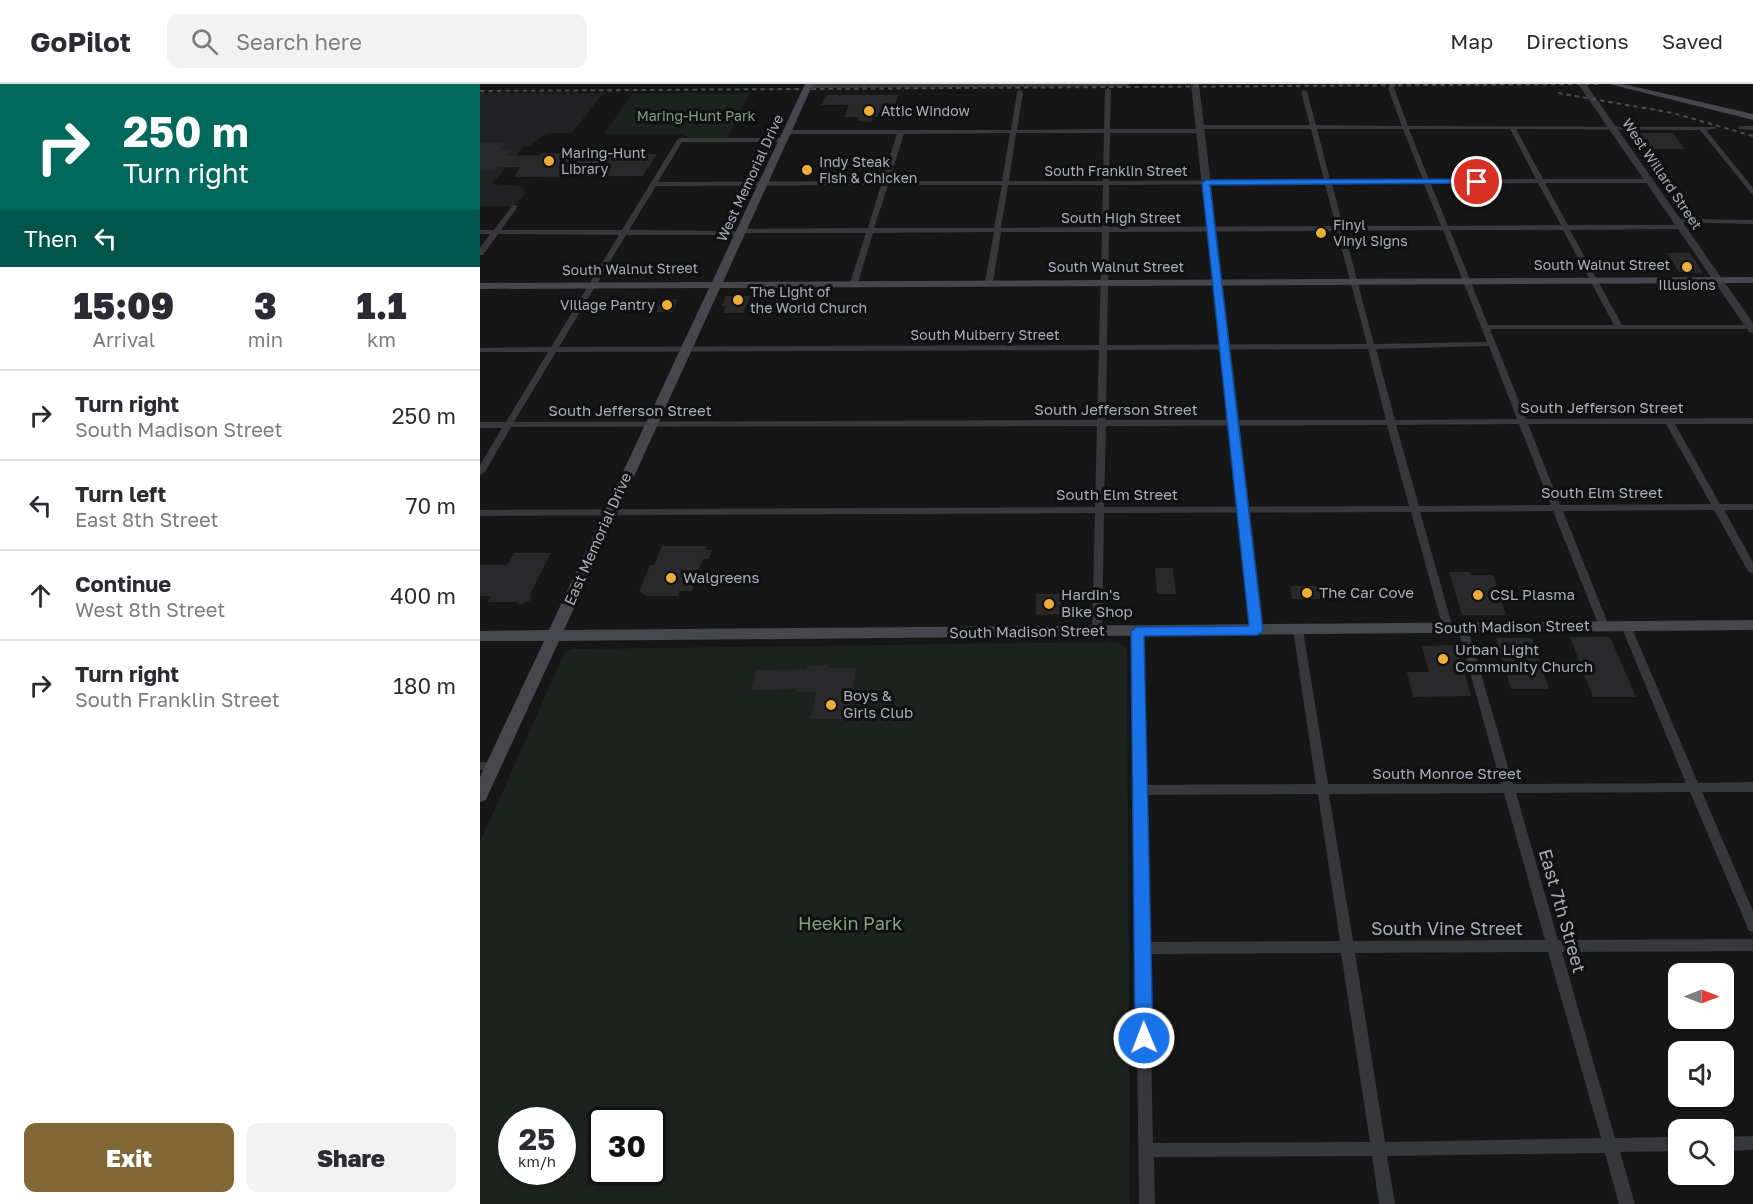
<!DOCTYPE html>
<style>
:root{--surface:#fff;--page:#f2f2f3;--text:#2b2b33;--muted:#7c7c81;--line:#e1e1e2;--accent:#816636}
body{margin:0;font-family:"Golos Text",sans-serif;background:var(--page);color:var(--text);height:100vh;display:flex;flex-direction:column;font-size:22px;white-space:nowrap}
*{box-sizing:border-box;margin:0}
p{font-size:20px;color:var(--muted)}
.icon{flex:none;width:33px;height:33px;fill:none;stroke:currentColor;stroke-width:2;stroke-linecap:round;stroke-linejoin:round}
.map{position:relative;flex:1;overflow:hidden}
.sheet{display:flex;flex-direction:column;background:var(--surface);width:480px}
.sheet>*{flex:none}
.hud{background:#00695c;color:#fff;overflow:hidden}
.needle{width:39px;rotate:90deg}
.tools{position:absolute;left:1188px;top:879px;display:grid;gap:12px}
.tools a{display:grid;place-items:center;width:66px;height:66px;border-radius:12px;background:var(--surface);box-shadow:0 2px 4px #0004;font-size:30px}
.speed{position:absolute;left:18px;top:1023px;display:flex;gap:12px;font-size:30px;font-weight:700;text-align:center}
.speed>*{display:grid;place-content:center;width:78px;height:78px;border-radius:50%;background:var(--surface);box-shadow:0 2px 4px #0004;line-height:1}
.speed small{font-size:15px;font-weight:400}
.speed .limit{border:3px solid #111;border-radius:9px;background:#fff;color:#111}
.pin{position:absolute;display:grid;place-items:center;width:51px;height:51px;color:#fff;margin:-26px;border:3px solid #fff;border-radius:50%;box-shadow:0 2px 6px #0007}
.me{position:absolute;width:66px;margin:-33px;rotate:359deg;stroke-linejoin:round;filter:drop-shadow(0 0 4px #0008)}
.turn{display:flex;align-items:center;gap:21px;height:126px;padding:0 24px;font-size:27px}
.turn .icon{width:78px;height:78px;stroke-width:2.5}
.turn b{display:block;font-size:42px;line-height:51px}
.then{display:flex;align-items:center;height:57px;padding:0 24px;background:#0003;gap:12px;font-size:22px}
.eta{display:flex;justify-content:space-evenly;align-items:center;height:102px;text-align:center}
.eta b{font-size:36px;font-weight:800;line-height:42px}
.primary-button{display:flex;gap:12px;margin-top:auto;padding:12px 24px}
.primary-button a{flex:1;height:69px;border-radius:12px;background:var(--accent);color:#fff;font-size:24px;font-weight:800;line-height:69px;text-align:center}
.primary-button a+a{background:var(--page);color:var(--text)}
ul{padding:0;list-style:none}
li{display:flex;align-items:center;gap:18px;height:90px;padding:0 24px;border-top:2px solid var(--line)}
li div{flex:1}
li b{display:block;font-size:22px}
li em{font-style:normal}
header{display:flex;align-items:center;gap:36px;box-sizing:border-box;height:84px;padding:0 30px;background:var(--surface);border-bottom:2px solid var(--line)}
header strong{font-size:28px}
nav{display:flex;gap:33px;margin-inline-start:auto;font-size:21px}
.search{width:420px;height:54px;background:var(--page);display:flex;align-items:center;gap:15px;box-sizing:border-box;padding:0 21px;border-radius:12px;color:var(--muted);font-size:22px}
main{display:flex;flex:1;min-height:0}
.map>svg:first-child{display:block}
.built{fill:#222224}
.green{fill:#1c221d;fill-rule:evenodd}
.building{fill:#29292b}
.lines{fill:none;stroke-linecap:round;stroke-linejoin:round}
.minor{fill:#37383c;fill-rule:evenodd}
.tertiary{fill:#37383c;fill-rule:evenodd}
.secondary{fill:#45474c;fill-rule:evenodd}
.rail{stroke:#4a4c51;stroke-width:2;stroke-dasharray:4.5 4;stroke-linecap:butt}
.route{fill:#1a73e8;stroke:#114b97;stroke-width:1.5}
.poi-dot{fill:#ebae3a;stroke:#111112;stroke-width:2}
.labels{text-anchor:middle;stroke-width:6;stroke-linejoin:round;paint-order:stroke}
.far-poi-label{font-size:14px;fill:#a8adb7;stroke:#111112;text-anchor:start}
.far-park-label{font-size:14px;fill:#80a182;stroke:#111112}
.far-street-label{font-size:14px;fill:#a8adb7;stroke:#111112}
.street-label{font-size:15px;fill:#a8adb7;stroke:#111112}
.poi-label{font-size:15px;fill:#a8adb7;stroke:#111112;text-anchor:start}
.near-street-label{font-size:18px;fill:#a8adb7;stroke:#111112}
.near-park-label{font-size:18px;fill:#80a182;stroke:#111112}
</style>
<header>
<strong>GoPilot</strong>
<div class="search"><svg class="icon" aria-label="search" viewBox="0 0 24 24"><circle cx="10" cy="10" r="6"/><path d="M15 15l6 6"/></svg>Search here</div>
<nav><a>Map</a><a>Directions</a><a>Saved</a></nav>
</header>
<main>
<section class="sheet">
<div class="hud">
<div class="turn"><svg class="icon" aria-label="right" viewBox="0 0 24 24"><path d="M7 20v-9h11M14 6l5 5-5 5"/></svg><div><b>250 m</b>Turn right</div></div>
<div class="then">Then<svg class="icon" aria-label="left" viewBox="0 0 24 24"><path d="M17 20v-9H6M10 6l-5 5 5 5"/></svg></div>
</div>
<div class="eta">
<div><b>15:09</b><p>Arrival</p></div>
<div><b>3</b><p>min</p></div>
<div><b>1.1</b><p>km</p></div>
</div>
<ul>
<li><svg class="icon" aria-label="right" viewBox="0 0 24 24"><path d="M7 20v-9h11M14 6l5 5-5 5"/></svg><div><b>Turn right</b><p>South Madison Street</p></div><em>250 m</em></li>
<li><svg class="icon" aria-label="left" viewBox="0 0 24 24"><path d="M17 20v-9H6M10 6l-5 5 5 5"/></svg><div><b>Turn left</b><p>East 8th Street</p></div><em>70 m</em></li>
<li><svg class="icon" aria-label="ahead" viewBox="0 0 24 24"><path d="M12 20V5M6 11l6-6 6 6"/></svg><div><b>Continue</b><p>West 8th Street</p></div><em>400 m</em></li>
<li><svg class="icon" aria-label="right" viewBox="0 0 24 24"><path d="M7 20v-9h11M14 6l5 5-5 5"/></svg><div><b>Turn right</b><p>South Franklin Street</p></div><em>180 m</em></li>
</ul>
<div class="primary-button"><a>Exit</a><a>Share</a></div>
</section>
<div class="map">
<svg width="1273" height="1120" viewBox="0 0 1273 1120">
<rect width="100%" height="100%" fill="#161617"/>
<path class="built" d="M0 9H123L92 49H67L51 61 43 63 12 100 40 102 44 105 45 110 35 122H0Z"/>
<path class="green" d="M270 9 247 54H208L202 50H124L152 10Z
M637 558 647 563 650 1120H0V758L85 568 93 565ZM32 1036H82V1088H32ZM122 1036H172V1088H122Z"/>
<path class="building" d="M346 11H418L411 33H393L391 38 377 37 379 33H364L369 21H341Z
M1154 49H1193L1205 65H1165Z
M0 59H26L21 65H33L27 72 60 71 62 69 177 70 163 92 34 93 40 83H17L14 87H0Z
M1187 169H1210L1223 189 1199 188Z
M246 212H270L263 229H243L246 222H242Z
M183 215H198L192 228H176Z
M182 462H227L226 466H232L229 475H223L212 507H200L198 512H166L159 507 170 481H174Z
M34 469H71L50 511 51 516 40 521 38 518H8L11 512H0V481H27Z
M675 484H693L696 510H677Z
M969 488H990L991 491H1013L1026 531H982Z
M810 502H842L844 515H812Z
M556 510H582L581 530 556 531Z
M1090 553H1130L1156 613H1113Z
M1016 554H1052L1069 605H1031Z
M977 561 991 612 933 613 927 588H949L942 562Z
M349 581 348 584H376L367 635H330L336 608H315L316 605 271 606 276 586 327 585V582Z"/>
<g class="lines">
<path class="minor" d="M373 0H650L647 2 328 4 325 2 328 0Z
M911 0H917L914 4 928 42 1236 43V45L1226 46 1273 104V110L1271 109 1220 46 1036 45 1063 95H1170L1173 97 1170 99H1065L1088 141H1202L1205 143 1202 145 1090 146 1142 241H1273V245H1010L1046 335 1273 334V340H1195L1240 420H1273V426H1244L1273 478V490L1268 487 1234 426 1083 427 1129 542 1124 546 1119 542 1073 427 940 428 973 544 968 548 963 544 931 428 624 429 622 548 617 552 612 548 615 429 0 432V426L615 423 617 342 31 343 5 388 0 391V381L22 344H0V338H26L68 268H0V264L71 263 139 151 18 150 3 171H0V164L10 150H0V146H14L33 121 38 122 21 146H142L197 56 200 54H302L305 56 302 58H202L178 98 402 97 417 50H306L303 48 306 46H531L537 8 540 6 543 8 537 46 624 45 625 6 628 4 631 6 630 45H720L723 47 720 49H630L629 97 844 96 831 45H720L717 43 720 41H830L821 8 824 6 827 8 836 41 922 42 908 4ZM837 45H923L943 96H850ZM929 45H1030L1056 95 949 96ZM530 49 522 97H409L424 50ZM536 49H624L623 97H529ZM1058 99 1081 141 968 142 951 100ZM845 100 856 142 629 143V101ZM852 100H944L961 142H863ZM401 101 388 144 260 145 257 147 149 146 176 102ZM408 101H522L514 144H394ZM528 101H623L622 143 521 144ZM963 146 1007 258 894 260 864 147ZM970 146H1083L1134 241H1008ZM857 147 887 260 627 261 629 148ZM514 148 505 198 509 200 513 198 521 148H622L619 261 79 263 146 151H259L262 149H386L370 199 374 201 378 199 393 149ZM1009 262 1037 335 915 336 896 265ZM888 265 906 336H626L627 266ZM619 266 617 336 34 338 76 268ZM1039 340 1071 421 939 422 916 341ZM1048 340H1186L1231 420 1080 421ZM907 341 929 422 624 423 626 342Z
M1261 42H1273V46L1259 45V43Z
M1198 135 1273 136V140L1196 138V136Z
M1146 538 1151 542 1218 699 1273 698V708H1222L1273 827V848L1268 846 1267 842 1210 708 1036 709 1078 856 1273 855V867L1082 868 1135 1054 1198 1053V1067L1140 1068 1155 1120H1139L1125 1069 907 1072 915 1120H899L892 1072 674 1073 675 1120H659L652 547 653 544 657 543 662 547 666 701 836 700 813 546 818 542 823 546 848 700H1021L978 545 983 541 988 545 1033 700 1206 699 1141 542ZM1024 709 1065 856 873 857 849 710ZM838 710 860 857 669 858 666 711ZM1068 868 1121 1054 905 1058 875 869ZM861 869 890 1058 673 1059 669 870Z
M0 678 17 679 19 682 17 685 0 686Z
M1273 1052V1066L1244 1067V1053Z"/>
<path class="tertiary" d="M711 0H719L784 547 777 552 770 547Z
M1098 0H1106L1273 239V249L1269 248Z"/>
<path class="secondary" d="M325 0H333L243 198 1273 193V199L240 204 84 546 1273 536V546L79 557 8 711 6 716 0 718V693L64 557H0V547L69 546 229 204 0 205V199L232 198Z
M1129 0H1143L1273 30V36Z"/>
<path class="rail" d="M0 7 1118 0
M1078 9 1193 29 1273 52"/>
</g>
<path class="route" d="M997 95 1000 96V99L730 101 783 547 777 551 664 552 673 954 670 960 664 962 657 960 655 954 651 547 657 543 769 542 722 99 726 96Z"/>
<g class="poi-dot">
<circle cx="389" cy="27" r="6"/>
<circle cx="69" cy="77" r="6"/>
<circle cx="327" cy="86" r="6"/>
<circle cx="841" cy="149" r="6"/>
<circle cx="1207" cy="183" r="6"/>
<circle cx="258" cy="216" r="6"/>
<circle cx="187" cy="221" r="6"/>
<circle cx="191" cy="494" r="6"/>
<circle cx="827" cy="509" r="6"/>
<circle cx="998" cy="511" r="6"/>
<circle cx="569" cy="520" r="6"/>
<circle cx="963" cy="575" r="6"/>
<circle cx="351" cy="621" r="6"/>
</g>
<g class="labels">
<g class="far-poi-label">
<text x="401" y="32">Attic Window</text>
<text x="81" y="74">Maring-Hunt<tspan x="81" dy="16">Library</tspan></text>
<text x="339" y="83">Indy Steak<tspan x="339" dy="16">Fish &amp; Chicken</tspan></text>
<text x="853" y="146">Finyl<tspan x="853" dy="16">Vinyl Signs</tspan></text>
<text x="1207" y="206" text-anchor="middle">Illusions</text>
<text x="270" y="213">The Light of<tspan x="270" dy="16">the World Church</tspan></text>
<text x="175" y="226" text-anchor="end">Village Pantry</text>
</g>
<g class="far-park-label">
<text x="216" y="37">Maring-Hunt Park</text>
</g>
<g class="far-street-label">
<text x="636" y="92">South Franklin Street</text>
<text transform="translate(1182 90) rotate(56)" y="5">West Willard Street</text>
<text transform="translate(270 94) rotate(-65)" y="5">West Memorial Drive</text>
<text x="641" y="139">South High Street</text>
<text x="1122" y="186">South Walnut Street</text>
<text x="636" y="188">South Walnut Street</text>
<text transform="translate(150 185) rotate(-1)" y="5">South Walnut Street</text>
<text x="505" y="256">South Mulberry Street</text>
</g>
<g class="street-label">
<text x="1122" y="329">South Jefferson Street</text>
<text x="636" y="331">South Jefferson Street</text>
<text x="150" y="332">South Jefferson Street</text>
<text x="1122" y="414">South Elm Street</text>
<text x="637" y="416">South Elm Street</text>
<text transform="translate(118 455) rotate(-66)" y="5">East Memorial Drive</text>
<text transform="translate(1032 543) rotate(-1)" y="5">South Madison Street</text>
<text transform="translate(547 548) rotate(-1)" y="5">South Madison Street</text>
<text x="967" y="695">South Monroe Street</text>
</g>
<g class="poi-label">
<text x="203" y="499">Walgreens</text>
<text x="839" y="514">The Car Cove</text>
<text x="581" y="516">Hardin's<tspan x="581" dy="17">Bike Shop</tspan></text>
<text x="1010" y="516">CSL Plasma</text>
<text x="975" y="571">Urban Light<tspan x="975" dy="17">Community Church</tspan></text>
<text x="363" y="617">Boys &amp;<tspan x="363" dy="17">Girls Club</tspan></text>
</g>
<g class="near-street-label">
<text transform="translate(1082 827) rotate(74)" y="6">East 7th Street</text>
<text x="967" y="851">South Vine Street</text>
</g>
<g class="near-park-label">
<text x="370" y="846">Heekin Park</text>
</g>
</g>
</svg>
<div class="tools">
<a><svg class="needle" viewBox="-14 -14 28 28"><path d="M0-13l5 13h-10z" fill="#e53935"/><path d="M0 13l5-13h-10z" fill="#7c7c81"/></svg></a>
<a><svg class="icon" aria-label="sound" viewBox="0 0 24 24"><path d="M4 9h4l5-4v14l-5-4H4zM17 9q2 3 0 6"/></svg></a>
<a><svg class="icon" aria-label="search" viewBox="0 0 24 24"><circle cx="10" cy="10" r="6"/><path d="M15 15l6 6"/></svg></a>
</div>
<div class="speed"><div>25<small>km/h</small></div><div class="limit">30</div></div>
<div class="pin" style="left:997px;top:98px;background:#d93025"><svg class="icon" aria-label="arrive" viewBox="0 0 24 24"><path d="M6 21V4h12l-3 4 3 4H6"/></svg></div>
<svg class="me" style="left:664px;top:954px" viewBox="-20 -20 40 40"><circle r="17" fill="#1a73e8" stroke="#fff" stroke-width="3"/><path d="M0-11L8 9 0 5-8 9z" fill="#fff"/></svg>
</div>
</main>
